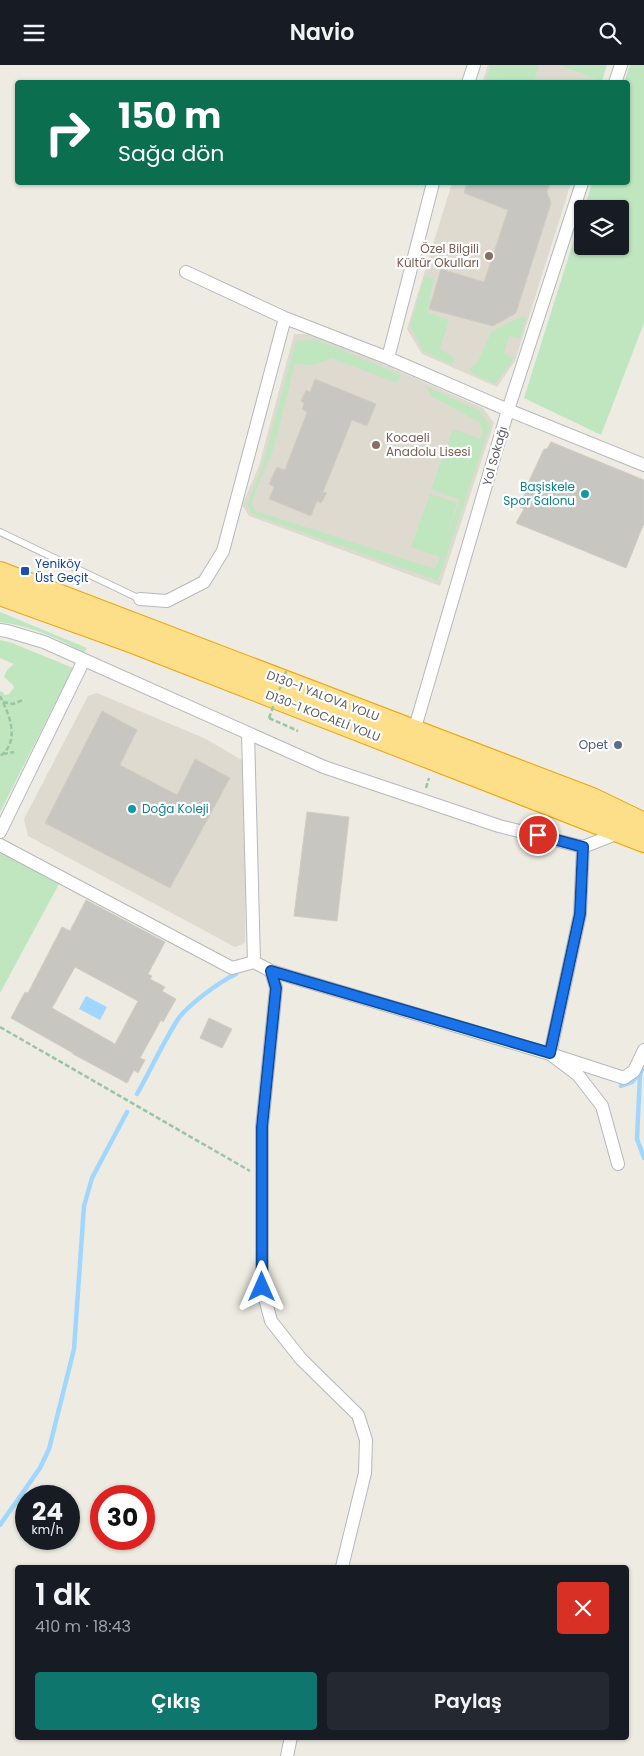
<!DOCTYPE html>
<html lang="tr">
<meta charset="utf-8">
<style>
:root{--surface:#171b24;--page:#242831;--text:#f1f3f6;--muted:#9ea1a6;--accent:#0f766e}
body{margin:0;font-family:Poppins,sans-serif;background:var(--page);color:var(--text);height:100vh;display:flex;flex-direction:column;font-size:19px;white-space:nowrap}
*{box-sizing:border-box;margin:0}
p{font-size:16px;color:var(--muted)}
.icon{flex:none;width:28px;height:28px;fill:none;stroke:currentColor;stroke-width:2;stroke-linecap:round;stroke-linejoin:round}
.map{position:relative;flex:1;overflow:hidden}
.side{position:absolute;left:15px;top:1500px;width:614px;height:175px;display:flex;flex-direction:column;background:var(--surface);border-radius:5px;box-shadow:0 1px 4px #0004}
.side>*{flex:none}
.banner{position:absolute;left:15px;top:15px;width:615px;height:105px;border-radius:5px;box-shadow:0 1px 4px #0004;background:#0b6e4f;color:#fff;overflow:hidden}
.tools{position:absolute;left:574px;top:135px;display:grid;gap:10px}
.tools a{display:grid;place-items:center;width:55px;height:55px;border-radius:5px;background:var(--surface);box-shadow:0 1px 4px #0004;font-size:25px}
.speed{position:absolute;left:15px;top:1420px;display:flex;gap:10px;font-size:25px;font-weight:700;text-align:center}
.speed>*{display:grid;place-content:center;width:65px;height:65px;border-radius:50%;background:var(--surface);box-shadow:0 1px 4px #0004;line-height:1}
.speed small{font-size:12px;font-weight:400}
.speed .limit{border:8px solid #d22;background:#fff;color:#111}
.pin{position:absolute;display:grid;place-items:center;width:42px;height:42px;color:#fff;margin:-21px;border:2px solid #fff;border-radius:50%;box-shadow:0 1px 5px #0007}
.me{position:absolute;width:55px;margin:-28px;rotate:0deg;stroke-linejoin:round;filter:drop-shadow(0 0 4px #0008)}
.turn{display:flex;align-items:center;gap:18px;height:105px;padding:0 20px;font-size:22px}
.turn .icon{width:65px;height:65px;stroke-width:2.5}
.turn b{display:block;font-size:35px;line-height:42px}
.round{display:grid;place-items:center;flex:none;width:52px;height:52px;border-radius:5px;background:var(--page)}
.summary{display:flex;align-items:center;justify-content:space-between;height:85px;padding:0 20px}
h1{font-size:30px;font-weight:600;line-height:38px}
.cta{display:flex;gap:10px;margin-top:auto;padding:10px 20px}
.cta a{flex:1;height:58px;border-radius:5px;background:var(--accent);color:#fff;font-size:20px;font-weight:600;line-height:58px;text-align:center}
.cta a+a{background:var(--page);color:var(--text)}
header{display:flex;justify-content:space-between;align-items:center;height:65px;padding:0 20px;background:var(--surface);font-size:22px;font-weight:600}
.map>svg:first-child{display:block}
.education{fill:#dedad0}
.green{fill:#bfe6bf}
.water{fill:#a1d7ff}
.lines{fill:none;stroke-linecap:round;stroke-linejoin:round}
.stream{stroke:#a1d7ff;stroke-width:4.5}
.building{fill:#c8c6c0;stroke:#d2cdc1;fill-rule:evenodd}
.lane-casing{stroke:#b5b8bd;stroke-width:8}
.street-casing{stroke:#b5b8bd;stroke-width:14}
.highway-casing{stroke:#f0a300;stroke-width:24}
.path{stroke:#98c6a4;stroke-width:2.5;stroke-dasharray:5 2.5;stroke-linecap:butt}
.lane{stroke:#fff;stroke-width:6}
.street{stroke:#fff;stroke-width:12}
.highway{stroke:#fddf8a;stroke-width:22}
.path-bridge{stroke:#98c6a4;stroke-width:2.5;stroke-dasharray:5 2.5;stroke-linecap:butt}
.route-casing{stroke:#114b97;stroke-width:12}
.route{stroke:#1a73e8;stroke-width:9}
.education-dot{fill:#8d6e63;stroke:#fff;stroke-width:2}
.culture-dot{fill:#0f9aa8;stroke:#fff;stroke-width:2}
.transit-dot{fill:#1a4fb4;stroke:#fff;stroke-width:2}
.service-dot{fill:#5c6f8a;stroke:#fff;stroke-width:2}
.labels{text-anchor:middle;stroke-width:4.5;stroke-linejoin:round;paint-order:stroke}
.education-label{font-size:12px;fill:#785e54;stroke:#fff;text-anchor:end}
.street-label{font-size:12px;fill:#5b5f63;stroke:#fff}
.culture-label{font-size:12px;fill:#0d838f;stroke:#fff;text-anchor:end}
.transit-label{font-size:12px;fill:#164399;stroke:#fff;text-anchor:start}
.service-label{font-size:12px;fill:#4e5e75;stroke:#fff;text-anchor:end}
</style>
<header><svg class="icon" aria-label="menu" viewBox="0 0 24 24"><path d="M4 6h16M4 12h16M4 18h16"/></svg>Navio<svg class="icon" aria-label="search" viewBox="0 0 24 24"><circle cx="10" cy="10" r="6"/><path d="M15 15l6 6"/></svg></header>
<div class="map">
<svg width="644" height="1691" viewBox="0 0 644 1691">
<rect width="100%" height="100%" fill="#eeebe2"/>
<path class="education" d="M488 0H557L602 16 482 18Z
M452 118H571L515 296 497 322 422 289 407 264Z
M294 269H315L483 343 494 358 440 521 249 451 242 440 259 401Z
M97 628 206 674 247 698 245 878 235 882 28 771 24 754 88 631Z"/>
<path class="green" d="M491 0H539L534 17H506L496 14 495 17H486Z
M557 0H607L602 16Z
M630 0H644V258L601 370 524 333 582 149V181H620V144H584L592 118H628V18L624 17Z
M425 211 434 213 427 247 449 255 440 284 455 293 452 300 423 286 410 261Z
M521 252 526 253 520 273 509 271 504 289 514 293 495 319 475 310 469 304 477 298 492 266Z
M315 274 401 310 397 318 331 293C317 300 311 301 295 299L274 382 251 438 256 446 435 504 440 492 411 482 430 429 457 438 442 486 460 435 431 424 453 364 481 374 483 367 479 357 431 331 426 321 480 346 490 361 438 516 252 449 247 439 262 402 296 276Z
M0 547 87 583 84 588C56 572 33 562 0 557Z
M0 575 12 578 73 603 0 747V627L1 626 5 630 9 629 14 623 13 620 4 612 7 605 14 599 0 593Z
M0 787 59 819 0 928Z"/>
<path class="water" d="M86 931 107 942 100 955 79 944Z"/>
<g class="lines">
<path class="stream" d="M644 1002 640 1009 637 1074 644 1093
M621 1021 632 1017 639 1009
M137 1029C151 1004 163 978 178 954 188 940 219 917 236 909
M0 1460 40 1403 49 1384 74 1284 84 1141 92 1113 127 1047"/>
</g>
<path class="building" d="M467 118H550L547 127 551 138 516 248 493 261 429 244 441 204 484 217 508 145 464 128Z
M315 314 376 339 367 361 352 355 323 427 327 428 321 438 317 436 311 451 269 434 274 422 269 419 277 402 285 405 307 347 302 344 304 338 301 336 306 325 310 327Z
M551 377 644 415V458L626 503 516 458 524 444 520 442 530 414 544 384H547Z
M102 646 137 665 120 700 177 730 195 694 230 713 170 823 45 758Z
M307 747 349 752 337 856 294 851Z
M86 835 165 877 148 909 152 911 150 914 165 922 162 926 176 934 163 957 161 955 140 993 145 995 138 1008 134 1005 127 1018 73 989V988L11 953 25 927 28 928 62 862 70 866ZM75 902 138 936 115 979 52 943Z
M209 953 232 964 222 983 200 973Z"/>
<g class="lines">
<defs>
<path id="lane" d="M0 467 140 534"/>
<path id="street" d="M468 18 474 0
M615 18 621 0
M186 207 285 253 388 293 508 345 644 400
M388 293 433 118
M140 534 167 536 204 517 223 486 285 253
M0 565 7 566 44 577 324 702 499 761 583 782 621 767
M414 666 508 345 582 118
M0 767 84 595
M0 780 232 903 254 897 248 668
M583 782 580 849 550 989 578 1010 602 1041 618 1099
M254 897 271 906 276 923 262 1062V1222L271 1256 301 1294 358 1350 366 1375 365 1408 342 1502
M271 906 550 989 624 1013 634 1006 644 985
M287 1691 291 1672"/>
<path id="highway" d="M0 508 592 734 644 759
M0 529 133 577 644 776"/>
</defs>
<use href="#lane" class="lane-casing"/>
<use href="#street" class="street-casing"/>
<use href="#highway" class="highway-casing"/>
<path class="path" d="M0 631C9 649 21 676 0 691
M3 637 13 639 23 635
M269 653 298 666
M3 689 14 687
M426 723 429 713
M0 962 250 1106"/>
<use href="#lane" class="lane"/>
<use href="#street" class="street"/>
<use href="#highway" class="highway"/>
<path class="path-bridge" d="M269 653 287 604"/>
</g>
<g class="lines">
<defs>
<path id="route" d="M262 1222V1062L276 923 271 906 550 988 580 849 583 782 538 770"/>
</defs>
<use href="#route" class="route-casing"/>
<use href="#route" class="route"/>
</g>
<g class="education-dot">
<circle cx="489" cy="191" r="5"/>
<circle cx="376" cy="380" r="5"/>
</g>
<g class="culture-dot">
<circle cx="585" cy="429" r="5"/>
<circle cx="132" cy="744" r="5"/>
</g>
<rect class="transit-dot" x="20" y="501" width="10" height="10" rx="2.5"/>
<circle class="service-dot" cx="618" cy="680" r="5"/>
<g class="labels">
<g class="education-label">
<text x="479" y="188">Özel Bilgili<tspan x="479" dy="14">Kültür Okulları</tspan></text>
<text x="386" y="377" text-anchor="start">Kocaeli<tspan x="386" dy="14">Anadolu Lisesi</tspan></text>
</g>
<g class="street-label">
<text transform="translate(495 391) rotate(-74)" y="4">Yol Sokağı</text>
<text transform="translate(323 631) rotate(21)" y="4">D130-1 YALOVA YOLU</text>
<text transform="translate(323 651) rotate(21)" y="4">D130-1 KOCAELİ YOLU</text>
</g>
<g class="culture-label">
<text x="575" y="426">Başiskele<tspan x="575" dy="14">Spor Salonu</tspan></text>
<text x="142" y="748" text-anchor="start">Doğa Koleji</text>
</g>
<g class="transit-label">
<text x="35" y="503">Yeniköy<tspan x="35" dy="14">Üst Geçit</tspan></text>
</g>
<g class="service-label">
<text x="608" y="684">Opet</text>
</g>
</g>
</svg>
<div class="tools">
<a><svg class="icon" aria-label="layers" viewBox="0 0 24 24"><path d="M12 4l9 5-9 5-9-5zM3 14l9 5 9-5"/></svg></a>
</div>
<div class="speed"><div>24<small>km/h</small></div><div class="limit">30</div></div>
<div class="pin" style="left:538px;top:770px;background:#d93025"><svg class="icon" aria-label="arrive" viewBox="0 0 24 24"><path d="M6 21V4h12l-3 4 3 4H6"/></svg></div>
<svg class="me" style="left:262px;top:1222px" viewBox="-20 -20 40 40"><path d="M0-17L14 15 0 8-14 15z" fill="#1a73e8" stroke="#fff" stroke-width="4"/></svg>
<div class="banner">
<div class="turn"><svg class="icon" aria-label="right" viewBox="0 0 24 24"><path d="M7 20v-9h11M14 6l5 5-5 5"/></svg><div><b>150 m</b>Sağa dön</div></div>
</div>
<section class="side">
<div class="summary"><div><h1>1 dk</h1><p>410 m · 18:43</p></div><a class="round" style="background:#d93025;color:#fff"><svg class="icon" aria-label="close" viewBox="0 0 24 24"><path d="M6 6l12 12M18 6L6 18"/></svg></a></div>
<div class="cta"><a>Çıkış</a><a>Paylaş</a></div>
</section>
</div>
